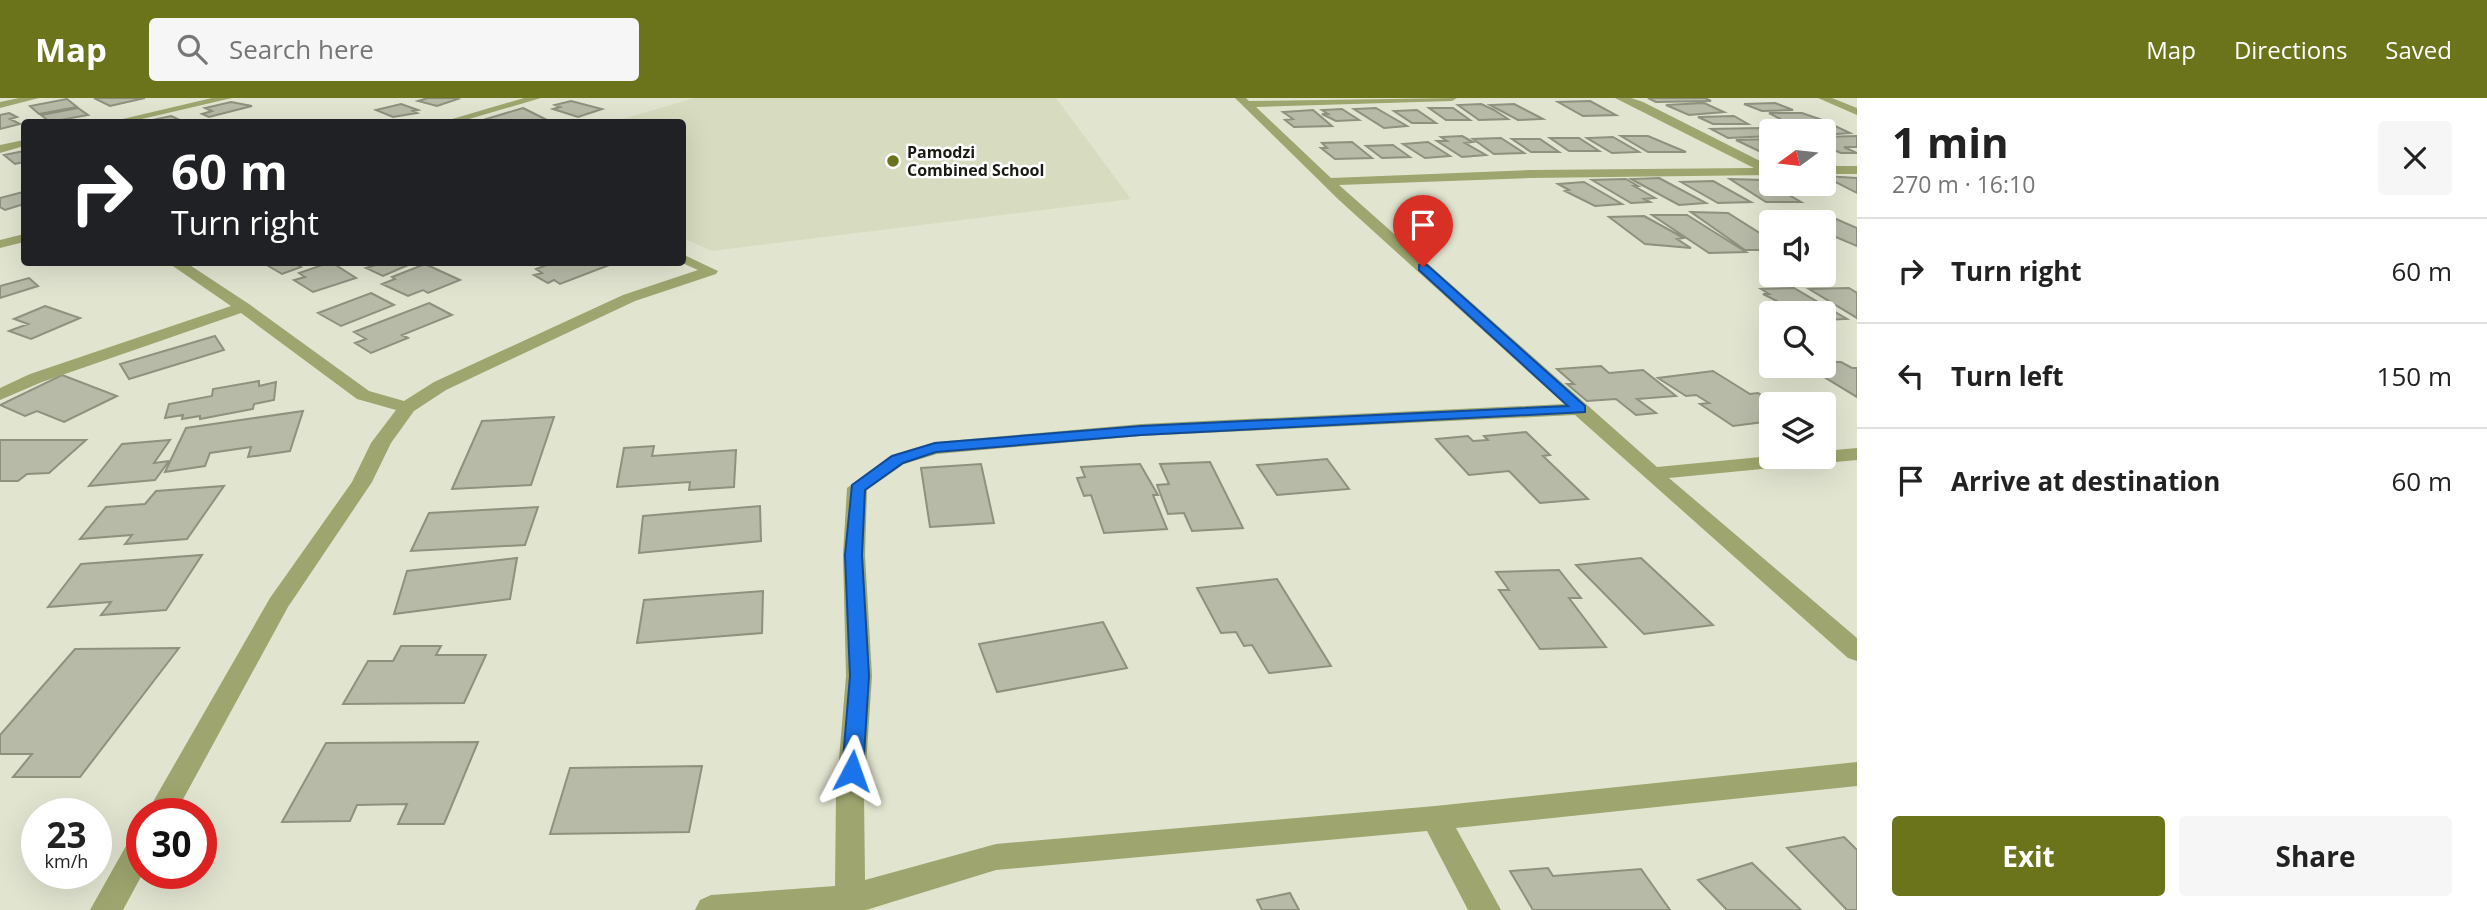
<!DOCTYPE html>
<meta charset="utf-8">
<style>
:root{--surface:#fff;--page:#f6f6f6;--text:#222;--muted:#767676;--line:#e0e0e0;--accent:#6b731b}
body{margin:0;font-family:"Open Sans",sans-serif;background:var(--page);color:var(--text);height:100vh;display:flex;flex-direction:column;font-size:26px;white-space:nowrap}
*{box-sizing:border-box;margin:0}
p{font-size:23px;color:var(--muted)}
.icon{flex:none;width:38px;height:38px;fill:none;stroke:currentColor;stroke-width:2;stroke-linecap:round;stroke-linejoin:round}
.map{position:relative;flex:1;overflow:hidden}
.panel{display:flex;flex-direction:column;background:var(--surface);width:630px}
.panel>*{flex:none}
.banner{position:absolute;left:21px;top:21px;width:665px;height:147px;border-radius:7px;box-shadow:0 7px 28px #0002;background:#202124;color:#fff;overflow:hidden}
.needle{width:46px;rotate:255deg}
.tools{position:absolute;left:1759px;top:21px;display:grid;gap:14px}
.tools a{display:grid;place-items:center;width:77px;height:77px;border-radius:7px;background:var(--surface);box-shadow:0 7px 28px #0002;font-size:35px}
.speed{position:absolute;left:21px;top:700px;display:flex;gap:14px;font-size:35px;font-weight:700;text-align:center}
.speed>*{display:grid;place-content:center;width:91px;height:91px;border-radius:50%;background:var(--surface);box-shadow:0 7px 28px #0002;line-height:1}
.speed small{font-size:18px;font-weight:400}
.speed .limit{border:10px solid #d22;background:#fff;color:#111}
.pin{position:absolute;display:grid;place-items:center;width:60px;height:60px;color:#fff;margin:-72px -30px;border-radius:50% 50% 50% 0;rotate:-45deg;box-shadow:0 0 7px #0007}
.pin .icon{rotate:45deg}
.me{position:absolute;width:77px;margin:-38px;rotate:4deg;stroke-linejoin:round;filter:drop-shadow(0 0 5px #0008)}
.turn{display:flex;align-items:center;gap:24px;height:147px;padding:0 35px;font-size:32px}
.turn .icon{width:91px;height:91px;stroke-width:2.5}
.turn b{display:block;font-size:49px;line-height:60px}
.round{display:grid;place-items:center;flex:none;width:74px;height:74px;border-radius:7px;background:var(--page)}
.summary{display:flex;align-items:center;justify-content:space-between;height:119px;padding:0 35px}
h1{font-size:42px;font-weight:700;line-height:52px}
.action{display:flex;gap:14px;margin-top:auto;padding:14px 35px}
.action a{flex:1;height:80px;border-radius:7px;background:var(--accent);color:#fff;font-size:28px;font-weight:700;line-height:80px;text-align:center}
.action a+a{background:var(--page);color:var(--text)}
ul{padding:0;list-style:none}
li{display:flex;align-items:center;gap:21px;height:105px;padding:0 35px;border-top:2px solid var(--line)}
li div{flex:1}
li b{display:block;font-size:26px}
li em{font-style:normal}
header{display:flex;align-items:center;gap:42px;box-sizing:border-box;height:98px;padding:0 35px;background:var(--accent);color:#fff}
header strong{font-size:33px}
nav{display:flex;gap:38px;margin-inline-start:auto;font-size:24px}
.search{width:490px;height:63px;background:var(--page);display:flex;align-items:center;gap:18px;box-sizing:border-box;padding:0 24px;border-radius:7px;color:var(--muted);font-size:26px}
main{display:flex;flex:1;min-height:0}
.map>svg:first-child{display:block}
.built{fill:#d7dbbf}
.building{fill:#b7baa7;stroke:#8e917e;stroke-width:2}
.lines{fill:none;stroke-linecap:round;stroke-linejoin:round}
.minor{fill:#9ea56e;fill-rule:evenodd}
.route{fill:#1a73e8;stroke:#114b97;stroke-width:2}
.poi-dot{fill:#6b731b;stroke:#fff;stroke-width:2.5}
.labels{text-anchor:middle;stroke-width:5;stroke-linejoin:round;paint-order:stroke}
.far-poi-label{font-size:16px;font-weight:bold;fill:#191b13;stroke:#fff;text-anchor:start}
</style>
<header>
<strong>Map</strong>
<div class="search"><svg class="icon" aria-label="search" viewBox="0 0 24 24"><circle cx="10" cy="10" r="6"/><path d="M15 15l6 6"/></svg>Search here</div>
<nav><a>Map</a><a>Directions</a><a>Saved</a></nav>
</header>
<main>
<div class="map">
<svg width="1857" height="812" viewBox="0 0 1857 812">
<rect width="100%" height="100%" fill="#e1e5d0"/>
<path class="built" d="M694 0H1056L1131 101 712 153 683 140 682 24H613Z"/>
<path class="building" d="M94 0H145L110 8Z
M428 0H454L458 1 437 8 418 3Z
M1648 0H1705L1711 3 1656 4Z
M67 1 77 9 39 16 30 8Z
M571 3 602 11 578 19 553 11 560 9 555 7Z
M1590 3 1616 17 1583 18 1558 4Z
M231 4 252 8 209 19 202 16 212 13 205 10Z
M1704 5 1724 14 1689 17 1666 7Z
M1775 5 1793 12 1762 13 1744 6Z
M401 6 418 12 413 13 417 15 393 19 376 12Z
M1481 6 1494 12 1508 21 1479 22 1458 7Z
M1514 6 1543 21 1518 22 1490 7Z
M78 10 88 17 50 24 41 17Z
M523 10 547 22 538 24H495L486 21Z
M1376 10 1407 28 1384 30 1354 11Z
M1429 10H1453L1470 22H1446Z
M1342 11 1359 22 1336 23 1322 16H1328L1322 12Z
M1313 12 1332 28 1294 29 1285 22 1293 21 1283 14Z
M1417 12 1436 25H1412L1394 13Z
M9 15 17 19 10 21 20 26 0 31V17Z
M1769 15H1802L1825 23H1784Z
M171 18 184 24H143Z
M1734 18 1748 26H1713L1698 19Z
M1818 23 1833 27 1850 35 1824 37V33H1806L1786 25Z
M1761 30 1771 35V38L1728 40 1711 31Z
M1462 38 1473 44 1465 45 1486 57 1462 59 1437 43H1447L1441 39Z
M1621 38H1648L1686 54H1648Z
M1857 38V49H1844L1857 55H1841L1824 48V39Z
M1613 39 1639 54 1612 55 1587 40Z
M1501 40 1524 55 1494 56 1473 41Z
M1550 40H1579L1599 53H1569Z
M1512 41H1540L1559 54H1531Z
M1771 41V55H1763L1736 42Z
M1352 44 1372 60 1335 61 1321 50H1327L1322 45Z
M1428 44 1450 58 1425 60 1403 46Z
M1393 47 1410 59 1382 60 1366 48Z
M24 53V64L15 66 4 57Z
M1824 78 1857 80V95Z
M1659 80 1706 105 1679 107 1631 81Z
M1626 81 1638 88H1634L1655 100 1644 101 1650 104 1631 105 1592 82Z
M1730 81 1763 82 1801 104H1766Z
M1713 83 1751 104 1718 105 1681 84Z
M1584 84 1622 106 1595 108 1565 93 1569 92 1558 86Z
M23 94 24 106 5 112 0 109V100Z
M1691 114 1728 115 1763 137 1771 139V150H1768L1771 152H1745Z
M1652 117H1687L1746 154 1709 155Z
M1644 118 1684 140 1677 141 1691 150 1645 146 1609 119Z
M1836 121 1857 130V148L1824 134V124H1804Z
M270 164H300L296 166 301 169 282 176 265 166Z
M331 164 356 180 313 194 294 182 305 179 299 175Z
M371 164H415L383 178 366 170 376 167Z
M555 164H617L560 186 554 182 548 185 534 177 542 175 536 171Z
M425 166 460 182 428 195 423 192 408 198 382 186 395 181 392 179Z
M29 180 38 188 0 200V188Z
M1794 190 1847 221 1824 222V215H1800L1763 196H1769L1761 191Z
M1849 190 1857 195V220L1809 191Z
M371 195 394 207 341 228 318 215Z
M429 205 452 217 402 237 408 240 371 255 355 245 366 241 354 234Z
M45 208 80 220 31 241 9 233 28 226 14 221Z
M215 238 224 252 129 281 120 266Z
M1824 264H1841L1852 270H1857V299L1806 268H1824Z
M1601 268 1609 275 1643 272 1676 298 1637 301 1656 315 1636 317 1616 301 1587 303 1567 286H1574L1557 271Z
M1713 273 1750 296 1758 295 1776 306H1771V323L1733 328 1700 306 1709 305 1696 297 1686 298 1658 280Z
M62 277 117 298 64 324 37 313 25 318 0 307Z
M259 283V288L276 284 274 302 254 306 253 311 200 321V318L182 321 183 317 165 320 169 306 212 298 213 291Z
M303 313 290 353 248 359 251 349 210 355 205 368 165 374 186 330Z
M554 319 531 387 452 391 482 323Z
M1526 334 1550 357 1543 358 1588 401 1540 405 1509 373 1469 377 1436 341 1468 338 1473 343 1488 342 1484 338Z
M0 342H86L49 375 27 376 18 383H0Z
M170 342 154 365 169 363 155 382 89 388 122 346Z
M654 348 652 358 736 352 734 389 689 392 690 384 617 389 624 350Z
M1327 361 1349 391 1277 397 1257 367Z
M1210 364 1243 430 1192 433 1184 415 1168 416 1157 387 1169 386 1160 366Z
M981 366 994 425 930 429 921 370Z
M1140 366 1158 397H1153L1167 431 1104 435 1091 397 1084 398 1077 380 1085 379 1081 369Z
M224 388 187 441 125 446 132 437 80 441 106 409 145 406 156 393Z
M760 408 761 443 639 455 643 418Z
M538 409 525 447 411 453 429 415Z
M202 457 166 512 101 517 111 504 48 509 81 466Z
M517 460 510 501 394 516 407 473Z
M1641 460 1713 527 1644 536 1576 467Z
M1559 472 1581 500H1569L1606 549 1540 551 1499 492H1509L1496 474Z
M1277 481 1331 568 1269 575 1252 547 1244 548 1236 534 1221 535 1197 490Z
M763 493 762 535 637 545 644 502Z
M1103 524 1127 570 997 594 979 546Z
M401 548H441L436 557H486L464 605 343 606 368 563H393Z
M179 550 80 679H13L32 656H0V637L75 551Z
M478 644 444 726H398L407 706 357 707 350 723 282 724 326 645Z
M702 668 689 734 550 736 570 670Z
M1844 739 1857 752V812H1847L1787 750Z
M1752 765 1801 812H1727L1698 782Z
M1548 770 1553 778 1641 771 1670 812H1533L1510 773Z
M1290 795 1299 812H1262L1257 802Z"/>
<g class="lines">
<path class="minor" d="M19 0H39L0 10V4Z
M212 0H232L129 24H110Z
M524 0H541L459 24H442Z
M1235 0H1246L1249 3 1457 0 1452 3 1256 9 1331 80 1530 72 1754 70 1615 0H1631L1643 4 1770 68 1771 77 1530 80 1339 87 1657 369 1771 358 1824 359V353L1857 350V362L1669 380 1857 540V563L1848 560 1575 317 1141 338 937 356 904 366 867 392 865 457 872 578 864 697 865 782 996 746 1435 708 1857 664V688L1456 730 1501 812H1468L1427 733 996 772 866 812H695L700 802 711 797 835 788 836 697 846 578 843 457 847 390 890 358 935 344 1141 326 1564 306 1339 102Z
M1818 0H1832L1857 10V17Z
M24 42V48L0 55V47Z
M1824 68H1857V76H1824Z
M24 136V144L0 150V142Z
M682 156 718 173 716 176 635 203 446 292 414 313 391 345 372 384 288 509 175 716H146L270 500 352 384 371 345 396 312 357 301 241 215 42 284 0 302V290L30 276 231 208 167 164H185L249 206 369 293 404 303 434 284 623 197 698 172 680 164H682Z
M142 735 143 775 123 812H90L131 739Z"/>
</g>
<path class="route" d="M1419 167H1427L1585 308V314L1141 337 936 354 903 365 865 392 862 457 869 578 863 673 860 679 852 682 845 679 842 673 850 578 845 457 852 387 892 358 935 345 1141 328 1568 308 1419 172Z"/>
<circle class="poi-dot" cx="893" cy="63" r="7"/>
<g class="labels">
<g class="far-poi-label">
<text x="907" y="60">Pamodzi<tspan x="907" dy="18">Combined School</tspan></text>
</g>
</g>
</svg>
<div class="tools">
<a><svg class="needle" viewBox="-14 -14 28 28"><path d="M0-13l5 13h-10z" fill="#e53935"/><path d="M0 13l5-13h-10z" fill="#767676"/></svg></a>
<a><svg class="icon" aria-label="sound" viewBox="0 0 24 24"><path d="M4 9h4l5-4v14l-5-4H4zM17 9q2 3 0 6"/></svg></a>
<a><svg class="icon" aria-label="search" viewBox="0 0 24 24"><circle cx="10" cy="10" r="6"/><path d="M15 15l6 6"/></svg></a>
<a><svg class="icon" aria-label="layers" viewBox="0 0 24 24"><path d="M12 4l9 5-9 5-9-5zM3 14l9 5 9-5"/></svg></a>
</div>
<div class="speed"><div>23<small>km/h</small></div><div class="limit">30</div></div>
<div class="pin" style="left:1423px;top:169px;background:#d93025"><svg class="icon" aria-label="arrive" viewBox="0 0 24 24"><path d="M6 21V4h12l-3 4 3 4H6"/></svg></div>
<svg class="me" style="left:852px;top:673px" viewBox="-20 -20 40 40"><path d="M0-17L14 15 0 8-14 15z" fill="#1a73e8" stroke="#fff" stroke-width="4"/></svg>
<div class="banner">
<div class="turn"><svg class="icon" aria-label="right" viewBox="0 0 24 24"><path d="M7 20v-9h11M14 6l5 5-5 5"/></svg><div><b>60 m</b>Turn right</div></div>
</div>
</div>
<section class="panel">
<div class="summary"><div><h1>1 min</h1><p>270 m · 16:10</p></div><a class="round"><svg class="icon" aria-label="close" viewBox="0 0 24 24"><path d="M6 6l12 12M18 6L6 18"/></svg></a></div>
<ul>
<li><svg class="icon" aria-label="right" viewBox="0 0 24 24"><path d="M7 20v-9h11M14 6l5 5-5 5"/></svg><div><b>Turn right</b></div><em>60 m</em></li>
<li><svg class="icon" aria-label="left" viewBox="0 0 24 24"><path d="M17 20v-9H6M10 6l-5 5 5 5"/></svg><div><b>Turn left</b></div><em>150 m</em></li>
<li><svg class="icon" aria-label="arrive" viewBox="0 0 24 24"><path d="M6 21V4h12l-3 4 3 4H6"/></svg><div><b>Arrive at destination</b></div><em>60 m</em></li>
</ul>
<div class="action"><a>Exit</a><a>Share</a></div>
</section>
</main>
